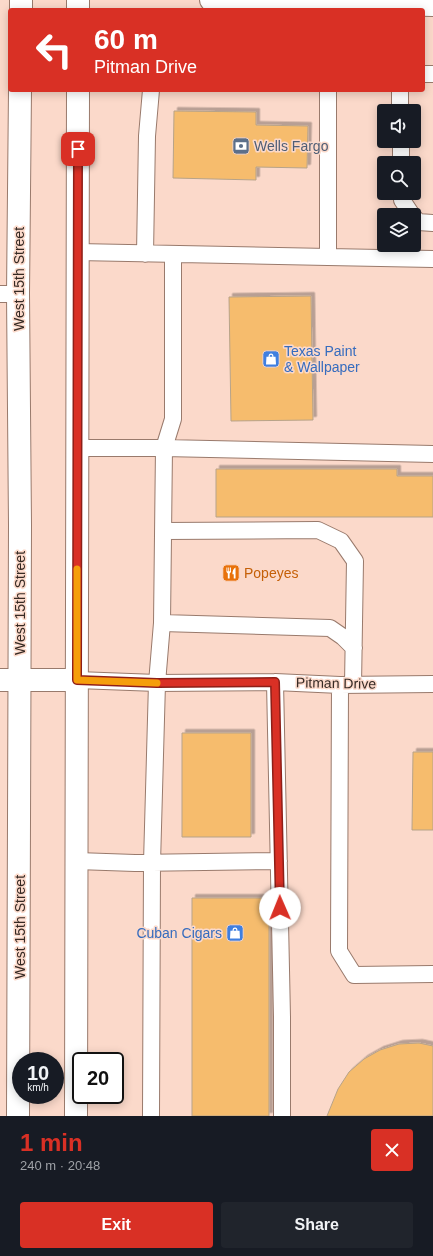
<!DOCTYPE html>
<meta charset="utf-8">
<style>
:root{--surface:#171b24;--page:#20242c;--text:#f1f3f6;--muted:#9ea1a6;--accent:#d93025}
body{margin:0;font-family:Arial,sans-serif;background:var(--page);color:var(--text);height:100vh;display:flex;flex-direction:column;font-size:15px;white-space:nowrap}
*{box-sizing:border-box;margin:0}
p{font-size:13px;color:var(--muted)}
.icon{flex:none;width:22px;height:22px;fill:none;stroke:currentColor;stroke-width:2;stroke-linecap:round;stroke-linejoin:round}
.map{position:relative;height:1116px;overflow:hidden}
.details{display:flex;flex-direction:column;background:var(--surface);flex:1}
.details>*{flex:none}
.hud{position:absolute;left:8px;top:8px;width:417px;height:84px;border-radius:4px;box-shadow:0 2px 10px #0003;background:#d93025;color:#fff;overflow:hidden}
.buttons{position:absolute;left:377px;top:104px;display:grid;gap:8px}
.buttons a{display:grid;place-items:center;width:44px;height:44px;border-radius:4px;background:var(--surface);box-shadow:0 2px 10px #0003;font-size:20px}
.speed{position:absolute;left:12px;top:1052px;display:flex;gap:8px;font-size:20px;font-weight:700;text-align:center}
.speed>*{display:grid;place-content:center;width:52px;height:52px;border-radius:50%;background:var(--surface);box-shadow:0 2px 10px #0003;line-height:1}
.speed small{font-size:10px;font-weight:400}
.speed .limit{border:2px solid #111;border-radius:6px;background:#fff;color:#111}
.pin{position:absolute;display:grid;place-items:center;width:34px;height:34px;color:#fff;margin:-17px;border-radius:8px;box-shadow:0 2px 6px #0006}
.me{position:absolute;width:44px;margin:-22px;rotate:359deg;stroke-linejoin:round;filter:drop-shadow(0 0 3px #0008)}
.turn{display:flex;align-items:center;gap:14px;height:84px;padding:0 20px;font-size:18px}
.turn .icon{width:52px;height:52px;stroke-width:2.5}
.turn b{display:block;font-size:28px;line-height:34px}
.round{display:grid;place-items:center;flex:none;width:42px;height:42px;border-radius:4px;background:var(--page)}
.overview{display:flex;align-items:center;justify-content:space-between;height:68px;padding:0 20px}
h1{font-size:24px;font-weight:800;line-height:30px;color:var(--accent)}
.primary-button{display:flex;gap:8px;margin-top:auto;padding:8px 20px}
.primary-button a{flex:1;height:46px;border-radius:4px;background:var(--accent);color:#fff;font-size:16px;font-weight:800;line-height:46px;text-align:center}
.primary-button a+a{background:var(--page);color:var(--text)}
.map>svg:first-child{display:block}
.building{fill:#f6bc6d;stroke:#b7a389;filter:url(#shadow)}
.lines{fill:none;stroke-linecap:round;stroke-linejoin:round}
.service-casing{stroke:#997a6c;stroke-width:18}
.minor-casing{stroke:#997a6c;stroke-width:24}
.secondary-casing{stroke:#997a6c;stroke-width:24}
.primary-casing{stroke:#997a6c;stroke-width:24}
.service{stroke:#fff;stroke-width:16}
.minor{stroke:#fff;stroke-width:22}
.secondary{stroke:#fff;stroke-width:22}
.primary{stroke:#fff;stroke-width:22}
.route-casing{stroke:#8d1f18;stroke-width:10}
.route{stroke:#d93025;stroke-width:7}
.slow{stroke:#f59e0b;stroke-width:7}
.labels{text-anchor:middle;stroke-width:3;stroke-linejoin:round;paint-order:stroke}
.service-label{font-size:14px;fill:#4e5e75;stroke:#fbd9ca;text-anchor:start}
.street-label{font-size:14px;fill:#362a24;stroke:#fbd9ca}
.shop-label{font-size:14px;fill:#366cbe;stroke:#fbd9ca;text-anchor:start}
.food-label{font-size:14px;fill:#c56008;stroke:#fbd9ca;text-anchor:start}
</style>
<div class="map">
<svg width="433" height="1116" viewBox="0 0 433 1116">
<defs>
<filter id="shadow"><feDropShadow dx="3.5" dy="-3.5" stdDeviation="0" flood-color="#0004"/></filter>
</defs>
<rect width="100%" height="100%" fill="#fbd9ca"/>
<path class="building" d="M174 111 256 112V125L308 126 307 168 256 167V180L173 178Z
M311 296 313 420 231 421 229 297Z
M216 469H397V476H433V517H216Z
M182 733H251V837H182Z
M413 752H433V830H412Z
M192 898H269V1116H192Z
M419 1043 433 1046V1116H327L338 1089 349 1072 364 1059 380 1050 399 1044Z"/>
<g class="lines">
<defs>
<path id="service" d="M423 74H433
M328 90V257L433 259
M400 90V111
M401 141V163
M402 193V200L412 215
M414 217 418 222 433 223
M77 252 328 257
M145 254 147 136 151 90
M173 254V419L164 448 433 454
M0 294H18
M77 448H164L162 623 157 683 152 863 151 1116
M163 531 318 530 341 541 355 561 353 685
M162 623 330 628 343 637 354 648
M77 680 157 683 275 682 340 685 433 684
M275 682 282 1017V1116
M340 685 339 951 354 975 433 974
M77 861 135 863 279 861"/>
<path id="minor" d="M0 680H77"/>
<path id="secondary" d="M21 0V10
M78 0V10
M18 1116 20 525 18 294 20 90
M76 1116 78 90"/>
<path id="primary" d="M211 0 433 5"/>
</defs>
<use href="#service" class="service-casing"/>
<use href="#minor" class="minor-casing"/>
<use href="#secondary" class="secondary-casing"/>
<use href="#primary" class="primary-casing"/>
<use href="#service" class="service"/>
<use href="#minor" class="minor"/>
<use href="#secondary" class="secondary"/>
<use href="#primary" class="primary"/>
</g>
<g class="lines">
<defs>
<path id="route" d="M78 149 77 680 157 683 275 682 280 908"/>
</defs>
<use href="#route" class="route-casing"/>
<use href="#route" class="route"/>
<path class="slow" d="M77 569V680L157 683"/>
</g>
<defs>
<symbol id="bank-square" viewBox="-11 -11 22 22"><rect x="-9" y="-9" width="18" height="18" rx="4" fill="#5c6f8a" stroke="#fbd9ca"/><path d="M-6-4H6V4H-6ZM0-2.3a2.3 2.3 0 1 0 0 4.6a2.3 2.3 0 1 0 0-4.6Z" fill="#fff"/></symbol>
<symbol id="shop-square" viewBox="-11 -11 22 22"><rect x="-9" y="-9" width="18" height="18" rx="4" fill="#3f7fe0" stroke="#fbd9ca"/><path d="M-5-2.5h2.3a2.7 3.5 0 0 1 5.4 0H5L5.5 6h-11ZM-1.5-2.5h3a1.5 2.3 0 0 0-3 0Z" fill="#fff"/></symbol>
<symbol id="restaurant-square" viewBox="-11 -11 22 22"><rect x="-9" y="-9" width="18" height="18" rx="4" fill="#e8710a" stroke="#fbd9ca"/><path d="M-5-6h1v4h1v-4h1v4h1v-4h1v5L-1.5 .5V6h-2V.5L-5-1ZM5-6V6H3V1.5H1.5Q1.5-4 5-6Z" fill="#fff"/></symbol>
</defs>
<g fill-rule="evenodd">
<use href="#bank-square" x="231" y="136" width="20" height="20"/>
<use href="#shop-square" x="261" y="349" width="20" height="20"/>
<use href="#restaurant-square" x="221" y="563" width="20" height="20"/>
<use href="#shop-square" x="225" y="923" width="20" height="20"/>
</g>
<g class="labels">
<g class="service-label">
<text x="254" y="151">Wells Fargo</text>
</g>
<g class="street-label">
<text transform="translate(19 279) rotate(-90)" y="5">West 15th Street</text>
<text transform="translate(20 603) rotate(-90)" y="5">West 15th Street</text>
<text transform="translate(336 683) rotate(1)" y="5">Pitman Drive</text>
<text transform="translate(20 927) rotate(-90)" y="5">West 15th Street</text>
</g>
<g class="shop-label">
<text x="284" y="356">Texas Paint<tspan x="284" dy="16">&amp; Wallpaper</tspan></text>
<text x="222" y="938" text-anchor="end">Cuban Cigars</text>
</g>
<g class="food-label">
<text x="244" y="578">Popeyes</text>
</g>
</g>
</svg>
<div class="buttons">
<a><svg class="icon" aria-label="sound" viewBox="0 0 24 24"><path d="M4 9h4l5-4v14l-5-4H4zM17 9q2 3 0 6"/></svg></a>
<a><svg class="icon" aria-label="search" viewBox="0 0 24 24"><circle cx="10" cy="10" r="6"/><path d="M15 15l6 6"/></svg></a>
<a><svg class="icon" aria-label="layers" viewBox="0 0 24 24"><path d="M12 4l9 5-9 5-9-5zM3 14l9 5 9-5"/></svg></a>
</div>
<div class="speed"><div>10<small>km/h</small></div><div class="limit">20</div></div>
<div class="pin" style="left:78px;top:149px;background:#d93025"><svg class="icon" aria-label="arrive" viewBox="0 0 24 24"><path d="M6 21V4h12l-3 4 3 4H6"/></svg></div>
<svg class="me" style="left:280px;top:908px" viewBox="-20 -20 40 40"><circle r="19" fill="#fff"/><path d="M0-13L10 11 0 6-10 11z" fill="#d93025"/></svg>
<div class="hud">
<div class="turn"><svg class="icon" aria-label="left" viewBox="0 0 24 24"><path d="M17 20v-9H6M10 6l-5 5 5 5"/></svg><div><b>60 m</b>Pitman Drive</div></div>
</div>
</div>
<section class="details">
<div class="overview"><div><h1>1 min</h1><p>240 m · 20:48</p></div><a class="round" style="background:#d93025;color:#fff"><svg class="icon" aria-label="close" viewBox="0 0 24 24"><path d="M6 6l12 12M18 6L6 18"/></svg></a></div>
<div class="primary-button"><a>Exit</a><a>Share</a></div>
</section>
